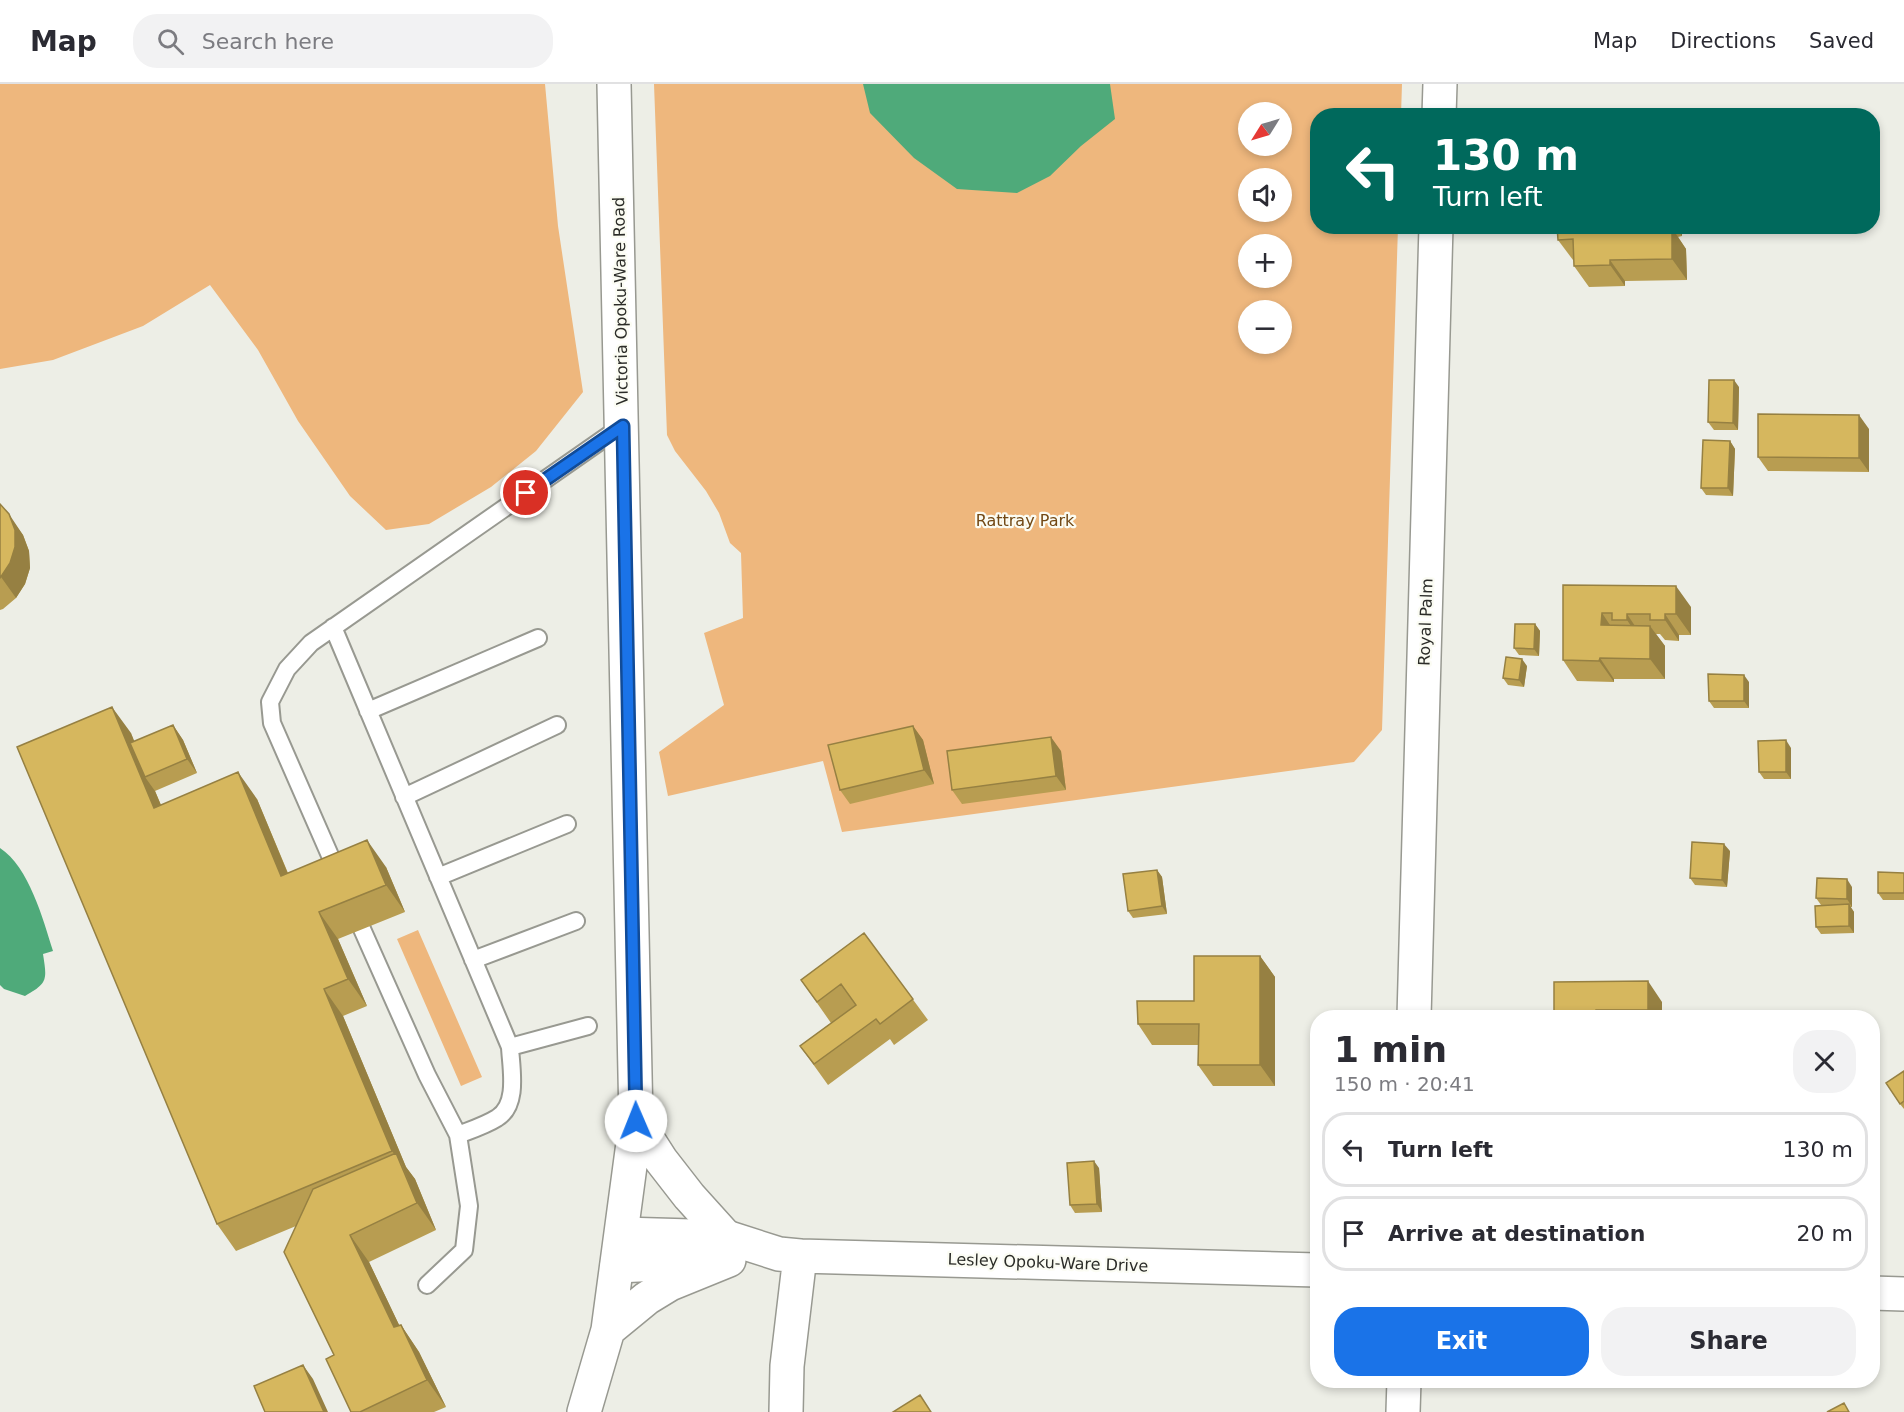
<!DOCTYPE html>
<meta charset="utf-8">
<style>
:root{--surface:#fff;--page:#f2f2f3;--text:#2b2b33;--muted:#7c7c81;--line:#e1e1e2;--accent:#1a73e8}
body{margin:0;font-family:"DejaVu Sans",sans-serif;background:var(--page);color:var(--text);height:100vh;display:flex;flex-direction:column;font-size:22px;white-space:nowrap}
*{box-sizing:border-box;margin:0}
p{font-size:20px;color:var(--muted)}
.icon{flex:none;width:33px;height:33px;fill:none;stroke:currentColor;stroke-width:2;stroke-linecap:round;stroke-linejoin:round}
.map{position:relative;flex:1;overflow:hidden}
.drawer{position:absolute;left:1310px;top:926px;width:570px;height:378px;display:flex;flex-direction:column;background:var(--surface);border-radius:24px;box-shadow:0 3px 9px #0003}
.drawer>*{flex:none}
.guide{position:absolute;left:1310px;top:24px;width:570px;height:126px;border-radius:24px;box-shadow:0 3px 9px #0003;background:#00695c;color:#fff;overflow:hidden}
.needle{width:39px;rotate:233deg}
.buttons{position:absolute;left:1238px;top:18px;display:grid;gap:12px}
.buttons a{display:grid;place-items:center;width:54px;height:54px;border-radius:50%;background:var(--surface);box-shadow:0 3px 9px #0003;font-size:30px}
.pin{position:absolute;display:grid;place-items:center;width:51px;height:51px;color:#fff;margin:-26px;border:3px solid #fff;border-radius:50%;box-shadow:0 2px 6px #0007}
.me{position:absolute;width:66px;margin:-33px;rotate:359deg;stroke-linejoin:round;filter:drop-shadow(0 0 4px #0008)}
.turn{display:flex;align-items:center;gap:21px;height:126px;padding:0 24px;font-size:27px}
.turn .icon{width:78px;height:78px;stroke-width:2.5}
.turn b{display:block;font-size:42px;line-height:51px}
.round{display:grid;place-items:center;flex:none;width:63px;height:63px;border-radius:24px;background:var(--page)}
.head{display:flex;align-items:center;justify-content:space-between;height:102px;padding:0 24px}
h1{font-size:36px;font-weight:700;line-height:45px}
.primary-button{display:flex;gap:12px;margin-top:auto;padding:12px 24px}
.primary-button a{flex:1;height:69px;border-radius:24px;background:var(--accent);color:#fff;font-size:24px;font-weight:700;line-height:69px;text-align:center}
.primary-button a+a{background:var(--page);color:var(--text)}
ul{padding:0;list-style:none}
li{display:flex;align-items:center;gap:18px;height:75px;margin:0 12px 9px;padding:0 12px;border:3px solid var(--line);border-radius:24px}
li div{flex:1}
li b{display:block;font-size:22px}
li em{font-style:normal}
header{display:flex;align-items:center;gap:36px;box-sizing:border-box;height:84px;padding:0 30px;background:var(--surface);border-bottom:2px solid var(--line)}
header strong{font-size:28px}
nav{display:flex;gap:33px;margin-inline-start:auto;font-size:21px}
.search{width:420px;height:54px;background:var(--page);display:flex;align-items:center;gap:15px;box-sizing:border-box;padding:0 21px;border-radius:24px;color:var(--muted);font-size:22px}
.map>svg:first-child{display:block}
.green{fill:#eeb77d;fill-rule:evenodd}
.water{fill:#4faa7a}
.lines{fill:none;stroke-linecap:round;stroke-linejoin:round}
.service-casing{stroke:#989991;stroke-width:20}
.minor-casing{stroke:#989991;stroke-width:36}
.secondary-casing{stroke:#989991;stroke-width:36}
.service{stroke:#fff;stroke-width:16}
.minor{stroke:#fff;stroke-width:33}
.secondary{stroke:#fff;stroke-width:33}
.wall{fill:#b89d51}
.shaded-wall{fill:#968042}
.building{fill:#d6b75e;stroke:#968042;stroke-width:1.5}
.route-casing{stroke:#114b97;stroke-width:15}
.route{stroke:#1a73e8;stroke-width:10}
.labels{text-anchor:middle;stroke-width:4.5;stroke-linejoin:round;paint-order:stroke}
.street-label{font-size:16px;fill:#2b2c28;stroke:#fbfcf3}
.park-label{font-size:16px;fill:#734915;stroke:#fbfcf3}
</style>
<header>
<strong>Map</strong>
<div class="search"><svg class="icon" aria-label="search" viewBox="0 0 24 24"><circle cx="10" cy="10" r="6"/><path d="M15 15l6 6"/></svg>Search here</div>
<nav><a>Map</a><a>Directions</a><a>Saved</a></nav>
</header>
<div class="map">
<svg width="1904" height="1328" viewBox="0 0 1904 1328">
<rect width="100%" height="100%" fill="#edeee6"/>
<path class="green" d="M0 0H545L558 142 583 308 536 367 491 403 429 440 386 446 350 412 298 337 258 266 210 201 143 242 53 276 0 285Z
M654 0H1402L1401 31 1317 32V142L1398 143 1382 646 1354 678 842 748 823 677 668 712 659 668 724 621 704 549 743 534 741 469 730 459 719 429 706 407 675 367 667 351ZM1248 28H1281V62H1248ZM1248 94H1281V128H1248ZM1248 160H1281V194H1248ZM1248 226H1281V260H1248Z
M418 846 482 993 461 1002 397 855Z"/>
<path class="water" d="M863 0H1110L1115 35 1081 62 1050 92 1017 109 957 105 914 74 870 29Z
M0 764C29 783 43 835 53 867L43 870C47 896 48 899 25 912L4 905 0 901Z"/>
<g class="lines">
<defs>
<path id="service" d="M333 543 510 963C511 984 519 1021 497 1034 486 1041 471 1046 458 1051L427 991 362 845
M368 627 538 554
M404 713 557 641
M339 792 272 639 270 618 287 585 311 559 622 342
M438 793 567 740
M473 876 576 837
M510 963 588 942
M427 1201 464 1166 469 1122 458 1051"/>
<path id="minor" d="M1439 32 1440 0
M1414 933 1436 142
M622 1150 726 1153 779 1170 800 1172 1317 1186
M617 1182 724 1177
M1872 1209 1904 1210
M786 1328 787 1282 800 1172
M1403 1328 1404 1296"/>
<path id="secondary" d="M636 1037 661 1076 689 1112 726 1153
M608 1246 647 1214 670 1200 729 1176
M584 1328 608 1246 636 1037 614 0"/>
</defs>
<use href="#service" class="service-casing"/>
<use href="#minor" class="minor-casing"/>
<use href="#secondary" class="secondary-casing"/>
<use href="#service" class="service"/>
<use href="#minor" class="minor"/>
<use href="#secondary" class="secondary"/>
</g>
<path class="wall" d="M1557 142H1682V152L1678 153 1686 165 1687 196 1625 197V202L1589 203 1574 182V176H1573L1558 156Z
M1739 303 1738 346H1714L1708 338Z
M1869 345V388L1768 387 1758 373Z
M1730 357 1735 365 1733 412 1706 411 1701 404Z
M0 420 23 451 29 467 30 484 25 500 16 514 3 525 0 526Z
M1563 501 1691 523V551H1679V557L1665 556 1660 550H1656L1665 562V595H1614V598L1577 597 1563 576Z
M1535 540 1540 547 1539 572 1519 571 1514 564Z
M1527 582 1524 603 1508 601 1503 594Z
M1749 598V624H1714L1709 617Z
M173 641 183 656 197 689 155 707 161 721 257 715 288 789 386 783 405 828 338 855 367 922 343 932 406 1083 415 1095 436 1146 369 1178 399 1241H401L419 1268 446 1323 434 1328H351L296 1142 236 1167 217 1140 131 649 134 658Z
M913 642 923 656 934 700 850 720 840 706Z
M1791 664V695H1764L1759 688Z
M1061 667 1066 706 962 720 952 706Z
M1730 767 1727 803 1695 801 1690 794Z
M1157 786 1162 793 1167 830 1133 834 1128 827Z
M1904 789V816H1883L1878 809Z
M1852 803V823H1850L1854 828V849L1821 850 1816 843 1821 821 1816 814Z
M864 849 928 936 894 961 890 955 828 1001 800 962 831 939 801 896Z
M1260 872 1275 893V1002H1213L1198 981 1199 961H1152L1138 940 1194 917Z
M1554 898 1662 918V933H1554Z
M1904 987V1025L1900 1020Z
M1099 1084 1102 1128 1075 1129 1070 1121Z"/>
<path class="shaded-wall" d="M1607 142H1613L1621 154 1607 146Z
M1675 142H1682V152Z
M1672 144 1686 165 1687 196 1672 175Z
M1610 176 1625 197V202L1610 181Z
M1734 296 1739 303 1738 346 1733 339Z
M1859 331 1869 345V388L1859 374Z
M1730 357 1735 365 1733 412 1728 404Z
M9 430 23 451 29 467 30 484 25 500 16 514 1 493Z
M1676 502 1691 523V551L1676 530Z
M1602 529 1616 550 1601 541Z
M1627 530 1641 551V557L1627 536Z
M1665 530 1679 551V557L1665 536Z
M1535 540 1540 547 1539 572 1534 565Z
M1650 542 1665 562V595L1650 575Z
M1600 574 1614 595V598L1599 577Z
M1522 575 1527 582 1524 603 1519 596Z
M1744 591 1749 598V624L1744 617Z
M112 623 131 649 148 691 145 693 155 707 173 750 154 724Z
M173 641 183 656 197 689 187 675Z
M913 642 923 656 934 700 924 686Z
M1051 653 1061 667 1066 706 1056 692Z
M1786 656 1791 664V695L1786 688Z
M238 688 257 715 300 819 281 792Z
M367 756 386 783 405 828 386 801Z
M1724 760 1730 767 1727 803 1722 796Z
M1157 786 1162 793 1167 830 1162 822Z
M1847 795 1852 803V823L1847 815Z
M1849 820 1854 828V849L1849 842Z
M319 828 338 855 367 922 348 895Z
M1260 872 1275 893V1002L1260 981Z
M1648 897 1662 918V933H1653L1648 926Z
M324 905 343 932 406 1083 415 1095 436 1146 417 1119 401 1079 392 1067Z
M1596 926 1600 933H1595Z
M1094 1077 1099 1084 1102 1128 1097 1120Z
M350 1151 369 1178 413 1270 394 1243Z
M401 1241 419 1268 446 1323 427 1296Z
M303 1281 313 1295 328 1328H324Z"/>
<path class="building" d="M1557 142H1607V146L1672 144V175L1610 176V181L1574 182 1573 155 1558 156Z
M1709 296H1734L1733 339 1708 338Z
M1758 330 1859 331V374L1758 373Z
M1703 356 1730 357 1728 404H1701Z
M0 420 9 430 15 446V463L10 479 0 494Z
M1563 501 1676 502V530H1665V536H1650V530H1627V536H1612V529H1602L1601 541 1650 542V575L1600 574 1599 577 1563 576Z
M1515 540H1535L1534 565 1514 564Z
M1506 573 1522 575 1519 596 1503 594Z
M1708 590 1744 591V617H1709Z
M112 623 154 724 238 688 281 792 367 756 386 801 319 828 348 895 324 905 392 1067 217 1140 17 663Z
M173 641 187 675 145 693 130 659Z
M913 642 924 686 840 706 828 661Z
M1051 653 1056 692 952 706 947 667Z
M1786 656V688H1759L1758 657Z
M1692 758 1724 760 1722 796 1690 794Z
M1157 786 1162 822 1128 827 1123 790Z
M1878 788 1904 789V809H1878Z
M1817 794 1847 795V815L1816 814Z
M1849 820V842L1816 843 1815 822Z
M864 849 913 915 880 940 876 935 814 980 800 962 856 921 841 900 817 918 801 896Z
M1194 872H1260V981H1198L1199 940H1138L1137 917H1194Z
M1648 897V926H1596L1595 933H1554V898Z
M1496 930 1517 931V933H1495Z
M1904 987V1017L1900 1020 1886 999Z
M396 1069 417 1119 350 1151 394 1243 401 1241 427 1296 360 1328H351L326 1275 334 1271 284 1168 313 1105Z
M1094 1077 1097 1120 1070 1121 1067 1079Z
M303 1281 324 1328H265L254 1302Z
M920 1311 931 1328H893Z
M1844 1319 1849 1328H1827Z"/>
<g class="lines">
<defs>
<path id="route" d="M526 409 623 342 636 1037"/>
</defs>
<use href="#route" class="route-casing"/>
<use href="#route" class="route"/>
</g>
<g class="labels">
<g class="street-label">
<text transform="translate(620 217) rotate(-91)" y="6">Victoria Opoku-Ware Road</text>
<text transform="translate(1425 538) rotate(-88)" y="6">Royal Palm</text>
<text transform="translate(1048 1178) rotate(2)" y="6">Lesley Opoku-Ware Drive</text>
</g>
<g class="park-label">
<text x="1025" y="442">Rattray Park</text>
</g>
</g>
</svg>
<div class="buttons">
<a><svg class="needle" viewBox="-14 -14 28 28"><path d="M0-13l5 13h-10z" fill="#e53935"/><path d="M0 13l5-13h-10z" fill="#7c7c81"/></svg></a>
<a><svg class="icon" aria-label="sound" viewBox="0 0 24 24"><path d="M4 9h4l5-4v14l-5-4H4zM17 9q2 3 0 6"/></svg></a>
<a>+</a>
<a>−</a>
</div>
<div class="pin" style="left:526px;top:409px;background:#d93025"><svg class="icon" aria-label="arrive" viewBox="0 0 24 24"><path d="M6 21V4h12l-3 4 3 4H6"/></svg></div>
<svg class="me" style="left:636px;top:1037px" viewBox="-20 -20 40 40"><circle r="19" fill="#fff"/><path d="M0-13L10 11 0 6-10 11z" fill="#1a73e8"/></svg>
<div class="guide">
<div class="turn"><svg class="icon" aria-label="left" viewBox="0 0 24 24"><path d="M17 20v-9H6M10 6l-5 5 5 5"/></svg><div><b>130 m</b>Turn left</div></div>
</div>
<section class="drawer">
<div class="head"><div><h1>1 min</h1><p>150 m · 20:41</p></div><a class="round"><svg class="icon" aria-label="close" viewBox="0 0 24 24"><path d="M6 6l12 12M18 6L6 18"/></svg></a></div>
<ul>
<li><svg class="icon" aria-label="left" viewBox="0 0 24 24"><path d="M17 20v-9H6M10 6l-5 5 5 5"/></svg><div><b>Turn left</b></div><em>130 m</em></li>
<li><svg class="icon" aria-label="arrive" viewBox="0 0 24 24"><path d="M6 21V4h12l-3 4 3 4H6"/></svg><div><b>Arrive at destination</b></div><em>20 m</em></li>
</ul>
<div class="primary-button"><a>Exit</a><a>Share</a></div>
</section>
</div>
